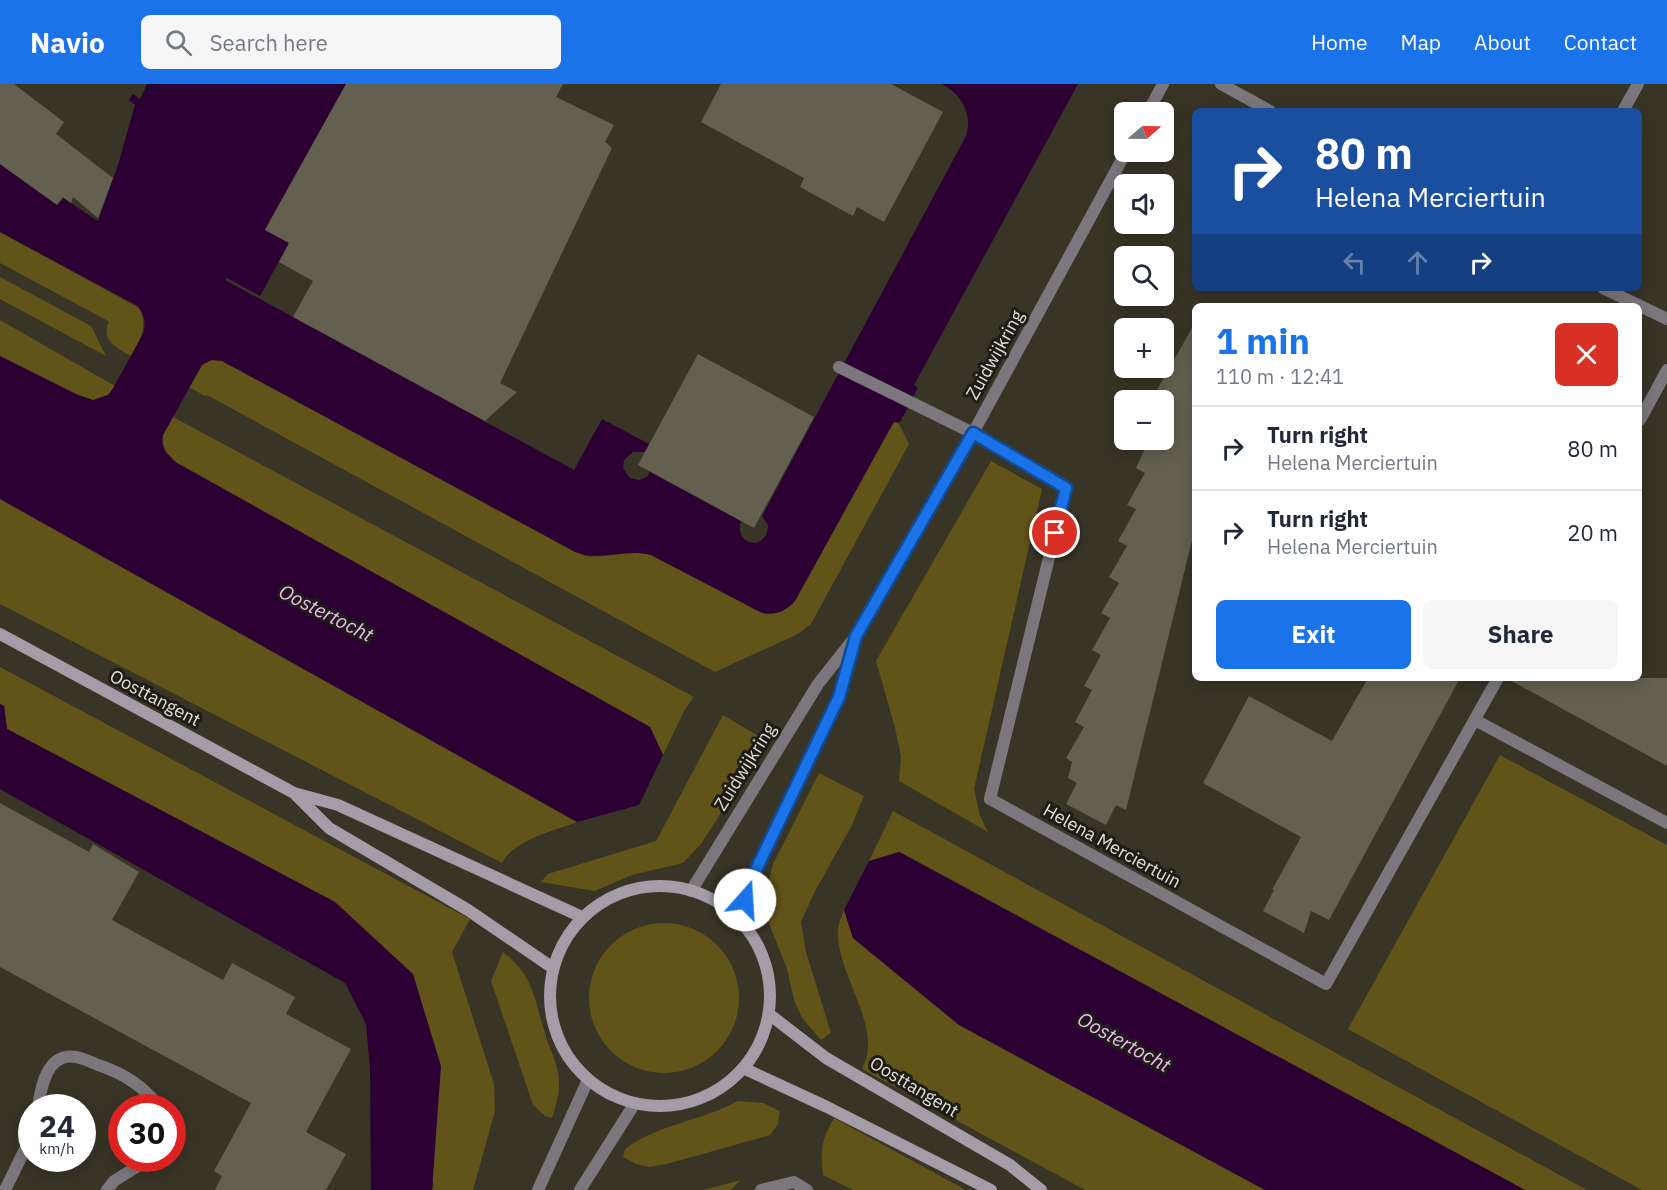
<!DOCTYPE html>
<meta charset="utf-8">
<style>
:root{--surface:#fff;--page:#f6f6f7;--text:#1f2937;--muted:#747a83;--line:#e0e1e3;--accent:#1a73e8}
body{margin:0;font-family:"IBM Plex Sans",sans-serif;background:var(--page);color:var(--text);height:100vh;display:flex;flex-direction:column;font-size:22px;white-space:nowrap}
*{box-sizing:border-box;margin:0}
p{font-size:20px;color:var(--muted)}
.icon{flex:none;width:33px;height:33px;fill:none;stroke:currentColor;stroke-width:2;stroke-linecap:round;stroke-linejoin:round}
.map{position:relative;flex:1;overflow:hidden}
.sheet{position:absolute;left:1192px;top:219px;width:450px;height:378px;display:flex;flex-direction:column;background:var(--surface);border-radius:9px;box-shadow:0 3px 15px #0003}
.sheet>*{flex:none}
.guide{position:absolute;left:1192px;top:24px;width:450px;height:183px;border-radius:9px;box-shadow:0 3px 15px #0003;background:#1a4fa0;color:#fff;overflow:hidden}
.needle{width:39px;rotate:70deg}
.controls{position:absolute;left:1114px;top:18px;display:grid;gap:12px}
.controls a{display:grid;place-items:center;width:60px;height:60px;border-radius:9px;background:var(--surface);box-shadow:0 3px 15px #0003;font-size:30px}
.speed{position:absolute;left:18px;top:1010px;display:flex;gap:12px;font-size:30px;font-weight:700;text-align:center}
.speed>*{display:grid;place-content:center;width:78px;height:78px;border-radius:50%;background:var(--surface);box-shadow:0 3px 15px #0003;line-height:1}
.speed small{font-size:15px;font-weight:400}
.speed .limit{border:9px solid #d22;background:#fff;color:#111}
.pin{position:absolute;display:grid;place-items:center;width:51px;height:51px;color:#fff;margin:-26px;border:3px solid #fff;border-radius:50%;box-shadow:0 2px 6px #0007}
.me{position:absolute;width:66px;margin:-33px;rotate:19deg;stroke-linejoin:round;filter:drop-shadow(0 0 4px #0008)}
.turn{display:flex;align-items:center;gap:21px;height:126px;padding:0 24px;font-size:27px}
.turn .icon{width:78px;height:78px;stroke-width:2.5}
.turn b{display:block;font-size:42px;line-height:51px}
.lanes{display:flex;align-items:center;height:57px;padding:0 24px;background:#0003;justify-content:center;gap:30px;direction:ltr}
.lanes .off{opacity:.35}
.round{display:grid;place-items:center;flex:none;width:63px;height:63px;border-radius:9px;background:var(--page)}
.overview{display:flex;align-items:center;justify-content:space-between;height:102px;padding:0 24px}
h1{font-size:36px;font-weight:700;line-height:45px;color:var(--accent)}
.primary-button{display:flex;gap:12px;margin-top:auto;padding:12px 24px}
.primary-button a{flex:1;height:69px;border-radius:9px;background:var(--accent);color:#fff;font-size:24px;font-weight:700;line-height:69px;text-align:center}
.primary-button a+a{background:var(--page);color:var(--text)}
ul{padding:0;list-style:none}
li{display:flex;align-items:center;gap:18px;height:84px;padding:0 24px;border-top:2px solid var(--line)}
li div{flex:1}
li b{display:block;font-size:22px}
li em{font-style:normal}
header{display:flex;align-items:center;gap:36px;box-sizing:border-box;height:84px;padding:0 30px;background:var(--accent);color:#fff}
header strong{font-size:28px}
nav{display:flex;gap:33px;margin-inline-start:auto;font-size:21px}
.search{width:420px;height:54px;background:var(--page);display:flex;align-items:center;gap:15px;box-sizing:border-box;padding:0 21px;border-radius:9px;color:var(--muted);font-size:22px}
.map>svg:first-child{display:block}
.green{fill:#615418}
.water{fill:#2c0033}
.building{fill:#636050}
.lines{fill:none;stroke-linecap:round;stroke-linejoin:round}
.service{stroke:#7c777d;stroke-width:12}
.minor{stroke:#7c777d;stroke-width:12}
.secondary{stroke:#a49ca6;stroke-width:12}
.route-casing{stroke:#114b97;stroke-width:15}
.route{stroke:#1a73e8;stroke-width:10}
.labels{text-anchor:middle;stroke-width:6;stroke-linejoin:round;paint-order:stroke}
.street-label{font-size:18px;fill:#e2e0d7;stroke:#1d1c15}
.water-label{font-size:20px;font-style:italic;fill:#f0b8f8;stroke:#1d1c15}
</style>
<header>
<strong>Navio</strong>
<div class="search"><svg class="icon" aria-label="search" viewBox="0 0 24 24"><circle cx="10" cy="10" r="6"/><path d="M15 15l6 6"/></svg>Search here</div>
<nav><a>Home</a><a>Map</a><a>About</a><a>Contact</a></nav>
</header>
<div class="map">
<svg width="1667" height="1106" viewBox="0 0 1667 1106">
<rect width="100%" height="100%" fill="#383426"/>
<path class="green" d="M0 148 139 224C149 243 140 255 131 272 117 264 100 256 109 238L108 237 0 179Z
M0 193 91 242 106 272 0 215Z
M0 236 115 302 108 311 93 316 78 311 0 272Z
M215 275 222 277 585 472C607 475 629 465 651 471L765 530 781 528 795 517 894 338 899 340 909 360 811 540 798 550 715 588 207 311 205 312 189 303 202 281Z
M173 333 694 613 685 625 663 671 650 643 177 379C155 361 160 355 173 333Z
M991 377 1042 405 974 705 980 732 988 748 899 697 901 672 895 644 876 577Z
M0 415 577 738C554 747 515 755 502 779L0 520Z
M0 583 470 835 452 868 494 1000 495 1027 473 1106H432L434 1101 335 818 7 645 4 622 0 620Z
M723 631 767 657 701 760 683 779 632 791 595 807 541 798 548 790 656 757Z
M1500 671 1667 761V1106H1642L1348 945Z
M819 689 864 712 852 741 814 809 801 838 806 868 831 949 821 956 802 934 794 916 787 885 767 834 768 798 773 780Z
M893 727 1587 1106H1525L900 768 869 777Z
M844 826 853 854 959 941 1265 1106H1085L862 985C885 943 834 888 838 844 839 838 842 831 844 826Z
M589 914a75 75 0 1 1 150 0a75 75 0 1 1-150 0Z
M503 868C534 892 534 915 545 949 548 962 556 975 558 989 561 1004 557 1019 552 1034L545 1032 533 1021 491 897Z
M738 1017 763 1019 780 1027 778 1040 770 1051 667 1080 649 1083 636 1080 623 1073 625 1065C659 1040 701 1037 738 1017Z
M834 1034 966 1106H853L823 1091C820 1066 821 1057 834 1034Z
M741 1096 731 1106H703Z"/>
<path class="water" d="M147 0H346L265 145 289 159 260 212 227 194 225 196 574 386 602 335 649 360 645 368H633L624 376 623 384 630 394 639 396 647 393 650 388 741 437C733 462 768 468 768 441L762 432 966 52C973 30 962 11 942 0H1078L914 301 918 304 900 338H894L888 348 795 517C786 527 774 533 760 528L651 471C625 464 600 478 575 468L222 277 211 276 202 281 163 351C161 365 167 370 177 379L650 643 663 671 639 721 577 738 0 415V272L78 311 93 316 108 311 112 306 143 250C146 239 145 229 136 221L0 148V80L57 121 63 114 98 137 118 81 135 21 129 16 133 10 140 15Z
M0 620 4 622 7 645 335 818 413 890 441 982 432 1106H371L370 983 366 940 345 899 0 705Z
M899 768 1525 1106H1265L959 941 853 854 844 826 869 777Z"/>
<path class="building" d="M0 0H14L64 38 56 50 113 94 98 134 73 113 71 119 63 113 57 121 0 80Z
M346 0H563L556 13 614 41 605 58 612 64 500 299 517 308 485 337 293 233 313 197 279 178 289 159 265 146Z
M721 0H891L943 28 884 138 857 123 853 132 800 103 804 94 701 38Z
M1196 237V440L1126 726 1116 721 1106 741 1066 720 1077 699 1068 694 1072 678 1066 674 1084 643 1075 638 1092 606 1084 602 1101 571 1092 566 1110 534 1101 529 1119 499 1109 493 1127 462 1118 457 1136 425 1127 421 1145 389 1136 384 1149 356H1164V316H1159V314L1154 311Z
M698 270 814 333 754 444 638 381Z
M1368 594H1460L1329 836 1311 827 1304 849 1263 827 1274 806H1272L1301 753 1203 699 1249 612 1332 657Z
M1506 594H1667V682Z
M0 719 89 768 93 760 139 788 112 836 223 896 232 879 264 896 295 913 286 930 351 965 306 1048 346 1070 326 1106H215L222 1092 214 1087 251 1019 0 883Z"/>
<g class="lines">
<path class="service" d="M839 283 973 349"/>
<path class="minor" d="M1221 0 1270 27
M1623 27 1638 0
M1148 28 1163 0
M1603 204 1667 235
M1640 336 1667 286
M973 349 1066 404 990 715 1326 900 1498 594
M1475 636 1667 739
M691 807 818 600 856 552 973 349 1126 68
M739 836 751 796 839 613 854 559
M38 1023C41 1003 47 968 76 973 83 974 91 978 98 981 123 989 143 1001 159 1023
M5 1106 32 1051
M107 1106 114 1097 151 1074
M538 1106 588 996
M580 1106 635 1019
M761 1106 794 1098 807 1106"/>
<path class="secondary" d="M0 550 294 709 338 721 582 833
M295 710 329 744 468 826 553 884
M550 912a110 110 0 1 1 220 0a110 110 0 1 1-220 0Z
M769 930 826 974 1010 1081 1041 1106
M743 984 827 1023 991 1106"/>
</g>
<g class="lines">
<defs>
<path id="route" d="M745 816 751 796 839 613 856 552 973 349 1066 404 1055 449"/>
</defs>
<use href="#route" class="route-casing"/>
<use href="#route" class="route"/>
</g>
<g class="labels">
<g class="street-label">
<text transform="translate(995 271) rotate(-61)" y="6">Zuidwijkring</text>
<text transform="translate(155 614) rotate(28)" y="6">Oosttangent</text>
<text transform="translate(745 683) rotate(-58)" y="6">Zuidwijkring</text>
<text transform="translate(1112 762) rotate(29)" y="6">Helena Merciertuin</text>
<text transform="translate(914 1003) rotate(31)" y="6">Oosttangent</text>
</g>
<g class="water-label">
<text transform="translate(326 529) rotate(27)" y="7">Oostertocht</text>
<text transform="translate(1124 958) rotate(29)" y="7">Oostertocht</text>
</g>
</g>
</svg>
<div class="controls">
<a><svg class="needle" viewBox="-14 -14 28 28"><path d="M0-13l5 13h-10z" fill="#e53935"/><path d="M0 13l5-13h-10z" fill="#747a83"/></svg></a>
<a><svg class="icon" aria-label="sound" viewBox="0 0 24 24"><path d="M4 9h4l5-4v14l-5-4H4zM17 9q2 3 0 6"/></svg></a>
<a><svg class="icon" aria-label="search" viewBox="0 0 24 24"><circle cx="10" cy="10" r="6"/><path d="M15 15l6 6"/></svg></a>
<a>+</a>
<a>−</a>
</div>
<div class="speed"><div>24<small>km/h</small></div><div class="limit">30</div></div>
<div class="pin" style="left:1055px;top:449px;background:#d93025"><svg class="icon" aria-label="arrive" viewBox="0 0 24 24"><path d="M6 21V4h12l-3 4 3 4H6"/></svg></div>
<svg class="me" style="left:745px;top:816px" viewBox="-20 -20 40 40"><circle r="19" fill="#fff"/><path d="M0-13L10 11 0 6-10 11z" fill="#1a73e8"/></svg>
<div class="guide">
<div class="turn"><svg class="icon" aria-label="right" viewBox="0 0 24 24"><path d="M7 20v-9h11M14 6l5 5-5 5"/></svg><div><b>80 m</b>Helena Merciertuin</div></div>
<div class="lanes"><svg class="icon off" aria-label="left" viewBox="0 0 24 24"><path d="M17 20v-9H6M10 6l-5 5 5 5"/></svg><svg class="icon off" aria-label="ahead" viewBox="0 0 24 24"><path d="M12 20V5M6 11l6-6 6 6"/></svg><svg class="icon" aria-label="right" viewBox="0 0 24 24"><path d="M7 20v-9h11M14 6l5 5-5 5"/></svg></div>
</div>
<section class="sheet">
<div class="overview"><div><h1>1 min</h1><p>110 m · 12:41</p></div><a class="round" style="background:#d93025;color:#fff"><svg class="icon" aria-label="close" viewBox="0 0 24 24"><path d="M6 6l12 12M18 6L6 18"/></svg></a></div>
<ul>
<li><svg class="icon" aria-label="right" viewBox="0 0 24 24"><path d="M7 20v-9h11M14 6l5 5-5 5"/></svg><div><b>Turn right</b><p>Helena Merciertuin</p></div><em>80 m</em></li>
<li><svg class="icon" aria-label="right" viewBox="0 0 24 24"><path d="M7 20v-9h11M14 6l5 5-5 5"/></svg><div><b>Turn right</b><p>Helena Merciertuin</p></div><em>20 m</em></li>
</ul>
<div class="primary-button"><a>Exit</a><a>Share</a></div>
</section>
</div>
